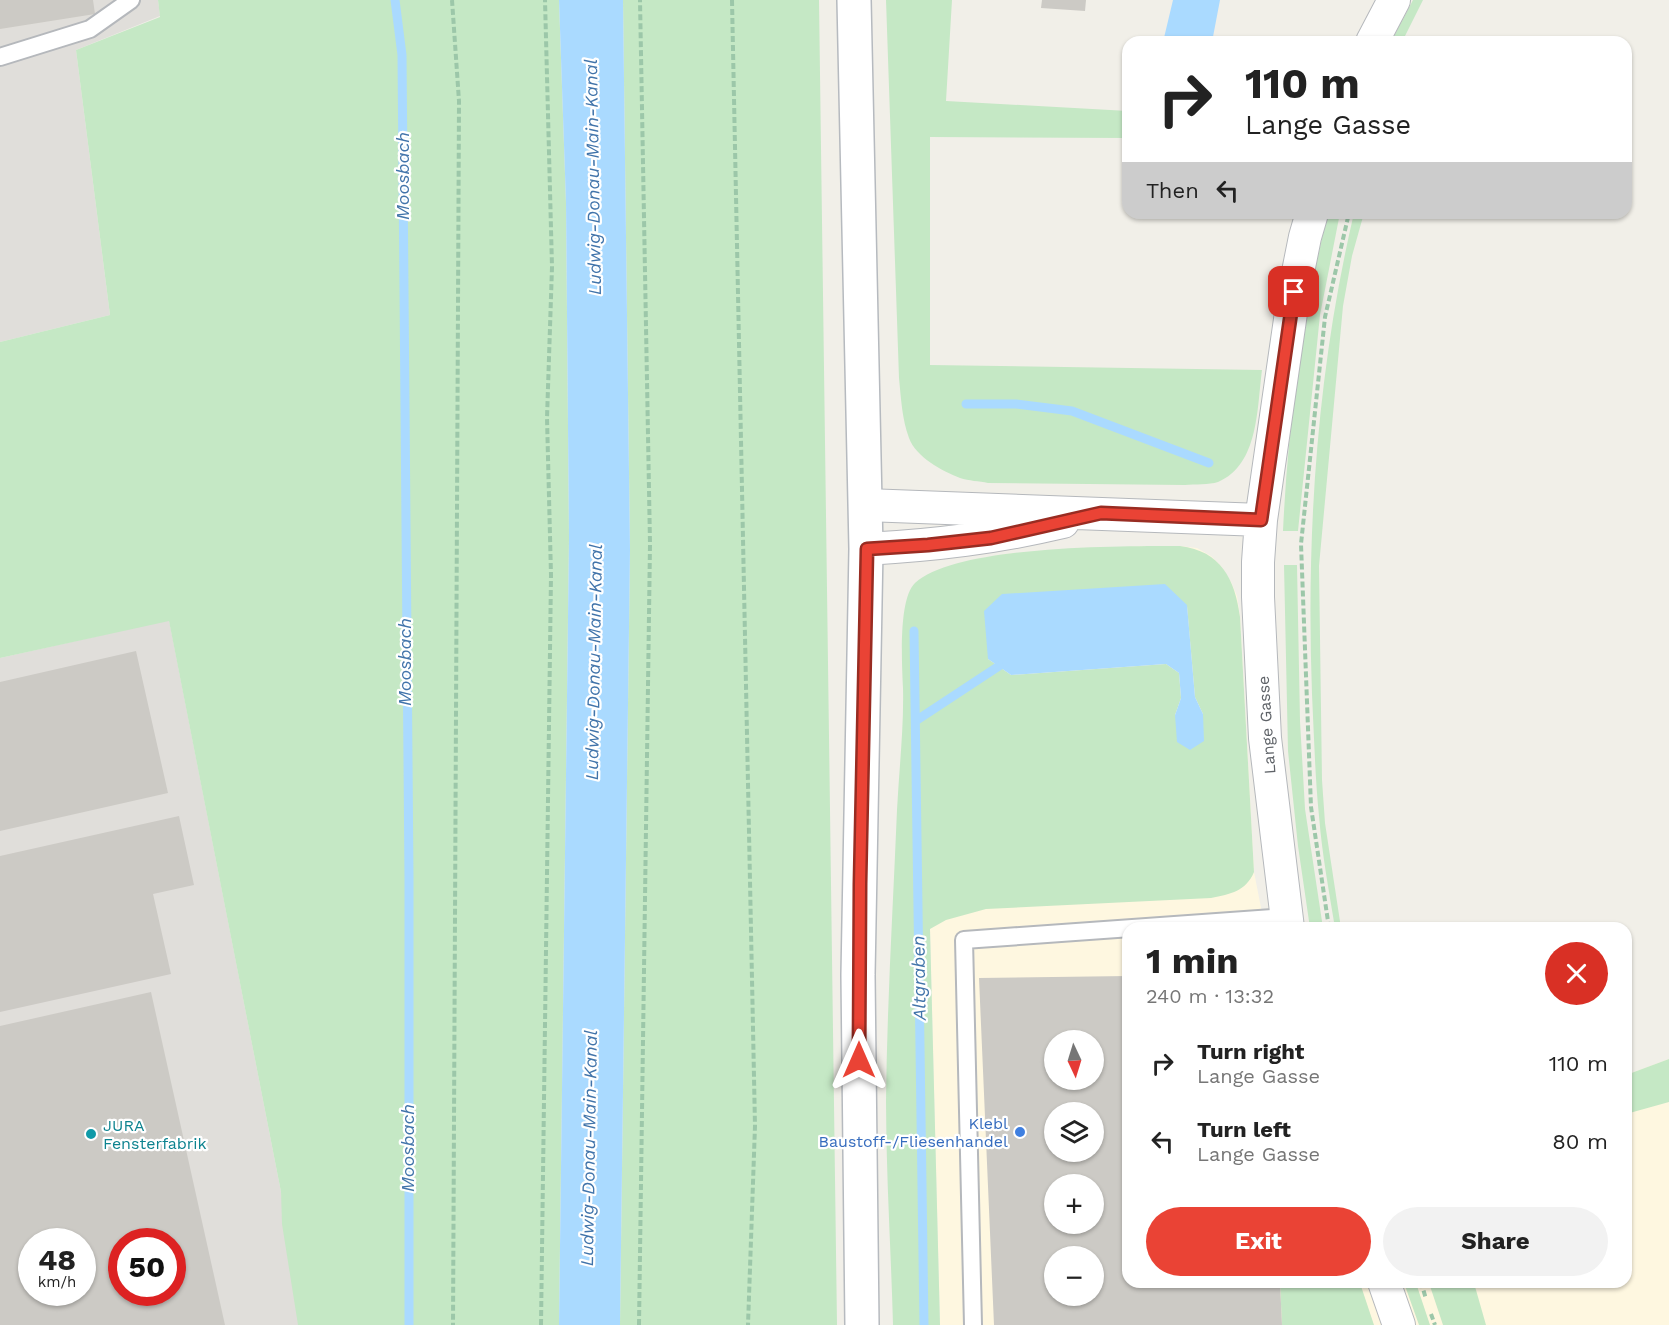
<!DOCTYPE html>
<meta charset="utf-8">
<style>
:root{--surface:#fff;--page:#f2f2f2;--text:#222;--muted:#767676;--accent:#ea4335}
body{margin:0;font-family:"Work Sans",sans-serif;background:var(--page);color:var(--text);height:100vh;display:flex;flex-direction:column;font-size:22px;white-space:nowrap}
*{box-sizing:border-box;margin:0}
p{font-size:20px;color:var(--muted)}
.icon{flex:none;width:33px;height:33px;fill:none;stroke:currentColor;stroke-width:2;stroke-linecap:round;stroke-linejoin:round}
.map{position:relative;flex:1;overflow:hidden}
.side{position:absolute;left:1122px;top:922px;width:510px;height:366px;display:flex;flex-direction:column;background:var(--surface);border-radius:18px;box-shadow:0 2px 4px #0004}
.side>*{flex:none}
.top-card{position:absolute;left:1122px;top:36px;width:510px;height:183px;border-radius:18px;box-shadow:0 2px 4px #0004;background:#fff;color:var(--text);overflow:hidden}
.needle{width:39px;rotate:176deg}
.controls{position:absolute;left:1044px;top:1030px;display:grid;gap:12px}
.controls a{display:grid;place-items:center;width:60px;height:60px;border-radius:50%;background:var(--surface);box-shadow:0 2px 4px #0004;font-size:30px}
.speed{position:absolute;left:18px;top:1228px;display:flex;gap:12px;font-size:30px;font-weight:700;text-align:center}
.speed>*{display:grid;place-content:center;width:78px;height:78px;border-radius:50%;background:var(--surface);box-shadow:0 2px 4px #0004;line-height:1}
.speed small{font-size:15px;font-weight:400}
.speed .limit{border:9px solid #d22;background:#fff;color:#111}
.pin{position:absolute;display:grid;place-items:center;width:51px;height:51px;color:#fff;margin:-26px;border-radius:12px;box-shadow:0 3px 9px #0006}
.me{position:absolute;width:66px;margin:-33px;rotate:0deg;stroke-linejoin:round;filter:drop-shadow(0 0 4px #0008)}
.turn{display:flex;align-items:center;gap:21px;height:126px;padding:0 24px;font-size:27px}
.turn .icon{width:78px;height:78px;stroke-width:2.5}
.turn b{display:block;font-size:42px;line-height:51px}
.then{display:flex;align-items:center;height:57px;padding:0 24px;background:#0003;gap:12px;font-size:22px}
.round{display:grid;place-items:center;flex:none;width:63px;height:63px;border-radius:32px;background:var(--page)}
.headline{display:flex;align-items:center;justify-content:space-between;height:102px;padding:0 24px}
h1{font-size:36px;font-weight:700;line-height:45px}
.action{display:flex;gap:12px;margin-top:auto;padding:12px 24px}
.action a{flex:1;height:69px;border-radius:36px;background:var(--accent);color:#fff;font-size:24px;font-weight:700;line-height:69px;text-align:center}
.action a+a{background:var(--page);color:var(--text)}
ul{padding:0;list-style:none}
li{display:flex;align-items:center;gap:18px;height:78px;padding:0 24px}
li div{flex:1}
li b{display:block;font-size:22px}
li em{font-style:normal}
.map>svg:first-child{display:block}
.commercial{fill:#fef7e0;fill-rule:evenodd}
.industrial{fill:#e0deda;fill-rule:evenodd}
.green{fill:#c5e8c5;fill-rule:evenodd}
.water{fill:#aadaff}
.lines{fill:none;stroke-linecap:round;stroke-linejoin:round}
.stream{stroke:#aadaff;stroke-width:9}
.building{fill:#cccac5;fill-rule:evenodd}
.lane-casing{stroke:#b5b8bc;stroke-width:20}
.street-casing{stroke:#b5b8bc;stroke-width:34}
.secondary-casing{stroke:#b6babf;stroke-width:36}
.path{stroke:#9cc7a9;stroke-width:4;stroke-dasharray:6 3;stroke-linecap:butt}
.lane{stroke:#fff;stroke-width:16}
.street{stroke:#fff;stroke-width:32}
.secondary{stroke:#fff;stroke-width:33}
.route-casing{stroke:#982c22;stroke-width:15}
.route{stroke:#ea4335;stroke-width:10}
.shop-dot{fill:#3f7fe0;stroke:#fff;stroke-width:2}
.culture-dot{fill:#0f9aa8;stroke:#fff;stroke-width:2}
.labels{text-anchor:middle;stroke-width:4.5;stroke-linejoin:round;paint-order:stroke}
.street-label{font-size:16px;fill:#5f6368;stroke:#fff}
.shop-label{font-size:16px;fill:#366cbe;stroke:#fff;text-anchor:end}
.culture-label{font-size:16px;fill:#0d838f;stroke:#fff;text-anchor:start}
.water-label{font-size:18px;font-style:italic;fill:#4174aa;stroke:#fff}
</style>
<div class="map">
<svg width="1669" height="1325" viewBox="0 0 1669 1325">
<rect width="100%" height="100%" fill="#f1efe8"/>
<path class="commercial" d="M1146 546H1180L1197 548 1211 556 1221 566 1231 582 1237 596 1240 617 1254 872 1265 928H1128V1282H1626V1075L1669 1059V1325H940L930 929 956 564 1006 554ZM1054 1041H1094V1080H1054ZM1054 1113H1094V1152H1054ZM1054 1185H1094V1224H1054ZM1054 1257H1094V1296H1054Z"/>
<path class="industrial" d="M0 0H158L160 16 76 50 110 315 0 342Z
M169 620 281 1192 301 1325H0V658ZM32 1242H82V1293H32ZM122 1242H172V1293H122Z"/>
<path class="green" d="M158 0H559L566 203 569 538 559 1325H298L282 1224 281 1192 169 621 0 658V342L110 315 76 50 160 17Z
M623 0H819L837 1325H620L630 550Z
M886 0H952L946 101 1128 111V138L930 137V365L1262 370C1257 407 1259 465 1218 482 1209 485 1195 484 1185 485L988 483C979 481 969 481 960 478 942 471 916 457 909 438 902 419 901 398 899 378Z
M1413 0H1423L1402 42H1391Z
M1328 213H1340L1320 315 1298 531H1283C1288 424 1302 318 1328 213Z
M1354 213H1364L1352 256 1343 306 1319 566 1322 780 1325 823 1341 928H1335C1329 891 1322 854 1319 816 1315 776 1314 735 1312 694 1306 533 1317 371 1354 213Z
M1180 546C1221 551 1235 579 1240 617L1254 872C1246 891 1231 894 1211 898L986 909 946 920 930 929 940 1325H893C891 1250 886 1175 886 1101 887 1004 893 907 897 810 899 770 904 728 903 688 902 665 898 599 915 583 957 545 1122 546 1180 546ZM1187 606 1195 697 1203 714 1175 715 1181 698 1179 673 1166 664 1011 675 988 659Z
M1284 565H1297L1300 721 1305 809 1323 928H1310L1298 846 1288 751Z
M1669 1059V1102L1626 1114V1075Z
M1280 1283H1360L1374 1325H1282Z
M1404 1283H1416L1430 1325H1419Z
M1429 1283H1474L1486 1325H1443Z"/>
<path class="water" d="M559 0H623L630 550 620 1325H559L569 538 566 203Z
M1173 0H1220L1212 42H1163Z
M1165 584 1187 605 1195 697 1203 714 1204 741 1190 750 1177 742 1175 715 1181 698 1179 673 1166 664 1011 675 988 659 984 611 1002 594Z"/>
<g class="lines">
<path class="stream" d="M395 0 402 55 409 878V1325
M966 404H1016L1072 411 1209 463
M914 631 924 1325
M917 720 999 666"/>
</g>
<path class="building" d="M0 0H93L95 14 0 29Z
M1042 0H1086L1085 11 1041 8Z
M136 651 168 793 0 831V682Z
M179 816 194 885 153 894 171 974 0 1012V856Z
M1128 976V1282H1280L1282 1325H994L979 978ZM1054 1041H1094V1080H1054ZM1054 1113H1094V1152H1054ZM1054 1185H1094V1224H1054ZM1054 1257H1094V1296H1054Z
M151 992 225 1325H0V1026ZM32 1242H82V1293H32ZM122 1242H172V1293H122Z"/>
<g class="lines">
<defs>
<path id="lane" d="M0 57 90 29 131 0
M973 1325 964 940 1286 917"/>
<path id="street" d="M1372 42 1394 0
M866 505 1261 520
M866 549C936 545 995 538 1063 522
M1288 928 1265 738 1258 597V562L1261 520 1294 292 1305 237 1312 213
M1384 1282 1399 1325"/>
<path id="secondary" d="M854 0 866 549 858 975 862 1325"/>
</defs>
<use href="#lane" class="lane-casing"/>
<use href="#street" class="street-casing"/>
<use href="#secondary" class="secondary-casing"/>
<path class="path" d="M452 0 459 101 453 1325
M732 0 755 1126 748 1325
M1329 928 1311 807 1301 544 1325 317 1349 213
M1421 1282 1426 1299
M1431 1314 1435 1325
M541 1325 551 575 547 418 552 267 545 0
M639 1325 650 544 640 0"/>
<use href="#lane" class="lane"/>
<use href="#street" class="street"/>
<use href="#secondary" class="secondary"/>
</g>
<g class="lines">
<defs>
<path id="route" d="M859 1060 860 884 867 549 928 545 991 538 1101 513 1261 520 1294 292"/>
</defs>
<use href="#route" class="route-casing"/>
<use href="#route" class="route"/>
</g>
<circle class="shop-dot" cx="1020" cy="1132" r="6"/>
<circle class="culture-dot" cx="91" cy="1134" r="6"/>
<g class="labels">
<g class="street-label">
<text transform="translate(1266 725) rotate(-94)" y="6">Lange Gasse</text>
</g>
<g class="shop-label">
<text x="1008" y="1129">Klebl<tspan x="1008" dy="18">Baustoff-/Fliesenhandel</tspan></text>
</g>
<g class="culture-label">
<text x="103" y="1131">JURA<tspan x="103" dy="18">Fensterfabrik</tspan></text>
</g>
<g class="water-label">
<text transform="translate(403 176) rotate(-90)" y="6">Moosbach</text>
<text transform="translate(593 177) rotate(-91)" y="6">Ludwig-Donau-Main-Kanal</text>
<text transform="translate(405 662) rotate(-90)" y="6">Moosbach</text>
<text transform="translate(594 662) rotate(-89)" y="6">Ludwig-Donau-Main-Kanal</text>
<text transform="translate(919 978) rotate(-91)" y="6">Altgraben</text>
<text transform="translate(408 1148) rotate(-90)" y="6">Moosbach</text>
<text transform="translate(589 1148) rotate(-89)" y="6">Ludwig-Donau-Main-Kanal</text>
</g>
</g>
</svg>
<div class="controls">
<a><svg class="needle" viewBox="-14 -14 28 28"><path d="M0-13l5 13h-10z" fill="#e53935"/><path d="M0 13l5-13h-10z" fill="#767676"/></svg></a>
<a><svg class="icon" aria-label="layers" viewBox="0 0 24 24"><path d="M12 4l9 5-9 5-9-5zM3 14l9 5 9-5"/></svg></a>
<a>+</a>
<a>−</a>
</div>
<div class="speed"><div>48<small>km/h</small></div><div class="limit">50</div></div>
<div class="pin" style="left:1294px;top:292px;background:#d93025"><svg class="icon" aria-label="arrive" viewBox="0 0 24 24"><path d="M6 21V4h12l-3 4 3 4H6"/></svg></div>
<svg class="me" style="left:859px;top:1060px" viewBox="-20 -20 40 40"><path d="M0-17L14 15 0 8-14 15z" fill="#ea4335" stroke="#fff" stroke-width="4"/></svg>
<div class="top-card">
<div class="turn"><svg class="icon" aria-label="right" viewBox="0 0 24 24"><path d="M7 20v-9h11M14 6l5 5-5 5"/></svg><div><b>110 m</b>Lange Gasse</div></div>
<div class="then">Then<svg class="icon" aria-label="left" viewBox="0 0 24 24"><path d="M17 20v-9H6M10 6l-5 5 5 5"/></svg></div>
</div>
<section class="side">
<div class="headline"><div><h1>1 min</h1><p>240 m · 13:32</p></div><a class="round" style="background:#d93025;color:#fff"><svg class="icon" aria-label="close" viewBox="0 0 24 24"><path d="M6 6l12 12M18 6L6 18"/></svg></a></div>
<ul>
<li><svg class="icon" aria-label="right" viewBox="0 0 24 24"><path d="M7 20v-9h11M14 6l5 5-5 5"/></svg><div><b>Turn right</b><p>Lange Gasse</p></div><em>110 m</em></li>
<li><svg class="icon" aria-label="left" viewBox="0 0 24 24"><path d="M17 20v-9H6M10 6l-5 5 5 5"/></svg><div><b>Turn left</b><p>Lange Gasse</p></div><em>80 m</em></li>
</ul>
<div class="action"><a>Exit</a><a>Share</a></div>
</section>
</div>
